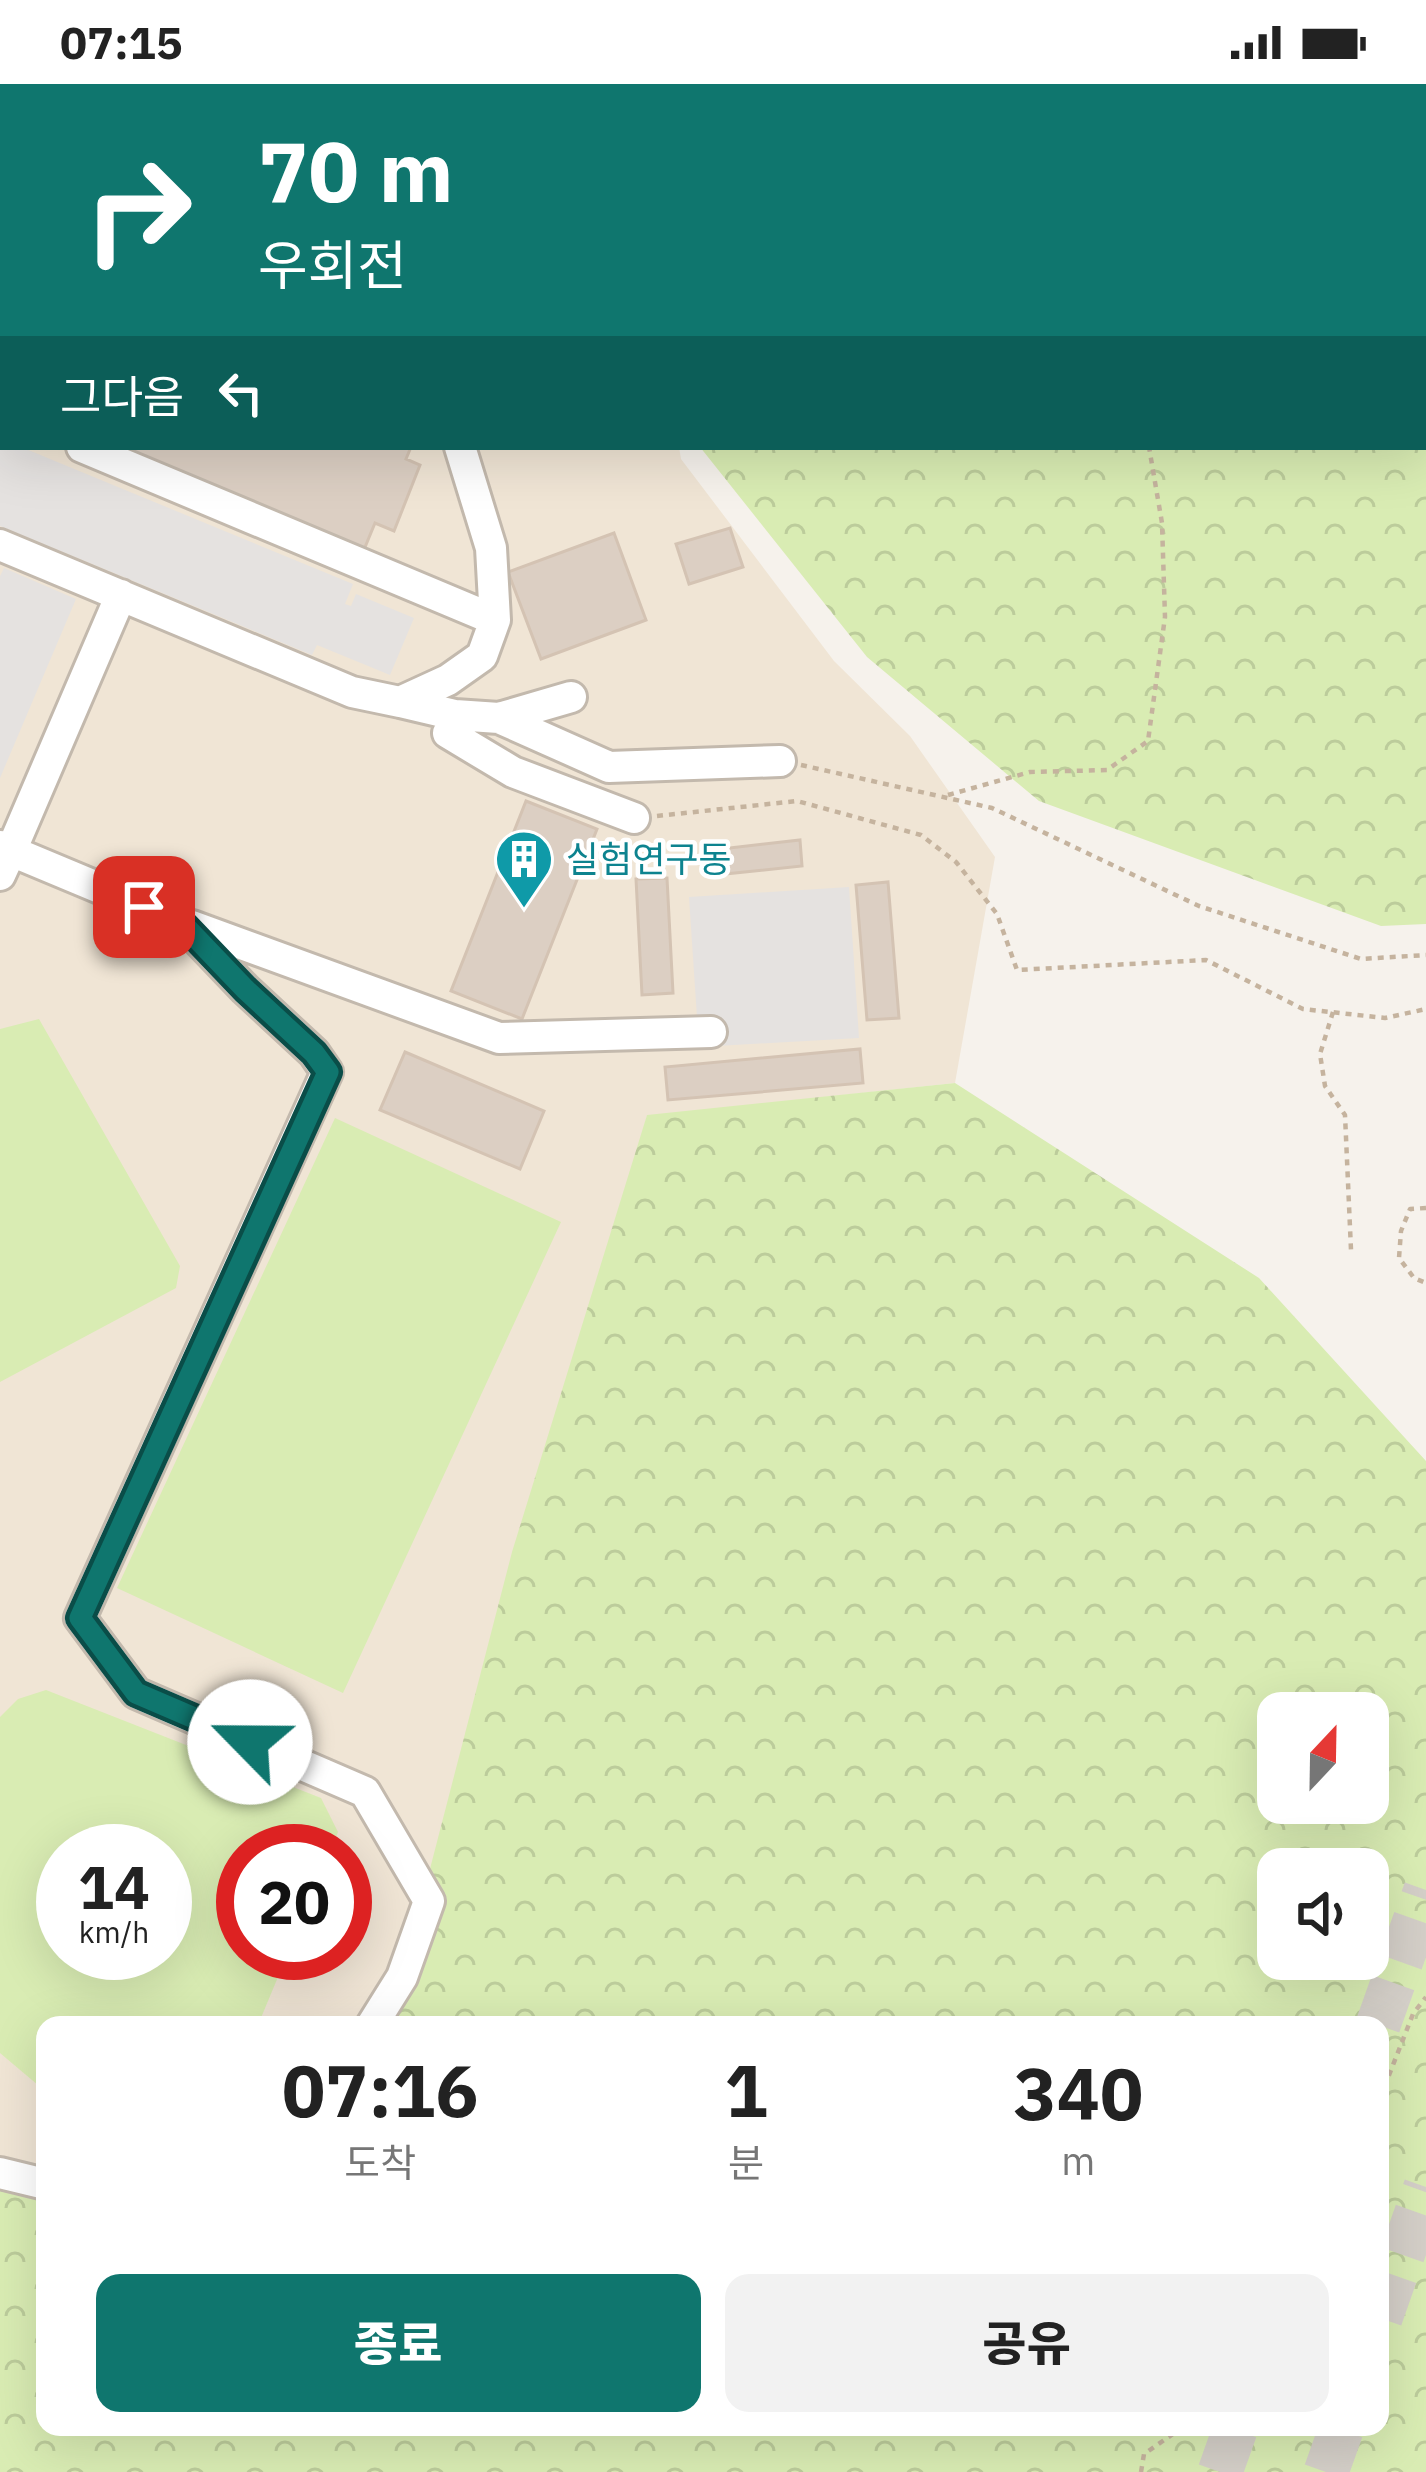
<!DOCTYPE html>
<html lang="ko">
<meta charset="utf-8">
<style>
:root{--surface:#fff;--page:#f2f2f2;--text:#222;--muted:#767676;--accent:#0f766e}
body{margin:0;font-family:"IBM Plex Sans","Noto Sans KR",sans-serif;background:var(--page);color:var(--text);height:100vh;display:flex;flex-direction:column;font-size:45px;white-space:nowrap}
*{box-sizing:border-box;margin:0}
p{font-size:39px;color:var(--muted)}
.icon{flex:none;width:66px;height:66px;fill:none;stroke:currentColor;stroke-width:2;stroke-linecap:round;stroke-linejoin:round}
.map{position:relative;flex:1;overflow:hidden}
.side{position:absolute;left:36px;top:1932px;width:1353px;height:420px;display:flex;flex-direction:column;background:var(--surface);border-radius:24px;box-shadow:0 12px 48px #0002}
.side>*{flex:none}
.top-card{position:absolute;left:0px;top:0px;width:1428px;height:366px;box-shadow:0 12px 48px #0002;background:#0f766e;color:#fff;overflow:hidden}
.needle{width:78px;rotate:22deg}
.fabs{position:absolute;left:1257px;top:1608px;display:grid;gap:24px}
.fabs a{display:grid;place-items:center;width:132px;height:132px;border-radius:24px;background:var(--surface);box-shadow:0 12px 48px #0002;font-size:60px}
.speed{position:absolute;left:36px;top:1740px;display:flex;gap:24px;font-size:60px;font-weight:700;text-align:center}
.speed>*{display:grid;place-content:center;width:156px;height:156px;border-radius:50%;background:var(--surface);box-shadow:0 12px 48px #0002;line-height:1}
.speed small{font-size:30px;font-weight:400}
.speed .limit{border:18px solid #d22;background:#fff;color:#111}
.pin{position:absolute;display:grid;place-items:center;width:102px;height:102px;color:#fff;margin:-51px;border-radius:24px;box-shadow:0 6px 18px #0006}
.me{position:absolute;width:132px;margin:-66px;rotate:293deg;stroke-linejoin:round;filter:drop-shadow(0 0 9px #0008)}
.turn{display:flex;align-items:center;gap:42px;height:252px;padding:0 60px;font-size:54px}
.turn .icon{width:156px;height:156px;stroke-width:2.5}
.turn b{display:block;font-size:84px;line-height:102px}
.then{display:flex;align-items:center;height:114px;padding:0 60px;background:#0003;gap:24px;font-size:45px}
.eta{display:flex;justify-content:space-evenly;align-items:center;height:204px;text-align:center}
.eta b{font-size:72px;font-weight:800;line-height:84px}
.action{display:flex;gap:24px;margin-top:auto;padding:24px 60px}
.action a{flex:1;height:138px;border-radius:24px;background:var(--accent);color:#fff;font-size:48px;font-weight:800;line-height:138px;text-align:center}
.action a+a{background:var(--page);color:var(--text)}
.status{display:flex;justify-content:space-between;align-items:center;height:84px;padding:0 60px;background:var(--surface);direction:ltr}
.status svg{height:33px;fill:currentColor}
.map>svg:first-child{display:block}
.education{fill:#f0e5d5;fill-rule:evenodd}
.forest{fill:url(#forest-crowns);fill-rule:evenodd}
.park{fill:#d9ecb3;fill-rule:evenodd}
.parking{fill:#e5e2e0}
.building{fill:#dccfc3;stroke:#d4c3b3;stroke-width:3}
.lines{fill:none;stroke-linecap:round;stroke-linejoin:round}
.highway-tunnel{stroke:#d4cfc8;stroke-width:45;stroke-dasharray:45 22;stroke-linecap:butt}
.minor-casing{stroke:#c3b9ad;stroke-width:36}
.path{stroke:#c5b39e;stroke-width:4.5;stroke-dasharray:6 6;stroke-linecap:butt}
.minor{stroke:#fff;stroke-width:30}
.route-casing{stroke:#0a4d48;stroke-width:30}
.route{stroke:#0f766e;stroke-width:21}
.labels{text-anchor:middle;stroke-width:9;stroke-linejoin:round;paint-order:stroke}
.culture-label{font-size:36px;fill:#0d838f;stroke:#fff;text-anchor:start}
</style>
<div class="status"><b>07:15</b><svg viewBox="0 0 49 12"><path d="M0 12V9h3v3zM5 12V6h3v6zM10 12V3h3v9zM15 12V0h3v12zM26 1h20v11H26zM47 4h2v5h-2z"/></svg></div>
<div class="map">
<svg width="1426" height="2388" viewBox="0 0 1426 2388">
<defs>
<pattern id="forest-crowns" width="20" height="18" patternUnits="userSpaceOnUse" patternTransform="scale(3)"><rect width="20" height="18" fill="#d9ecb3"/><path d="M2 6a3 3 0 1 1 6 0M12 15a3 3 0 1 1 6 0" fill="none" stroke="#bccc9b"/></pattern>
</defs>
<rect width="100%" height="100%" fill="#f6f2ec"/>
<path class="education" d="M0 0H528L530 3H3V363H679L681 375 834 577 910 652 995 773 955 999 647 1032 398 1941H45V2122L0 2108ZM63 1767H165V1869H63ZM243 1767H345V1869H243Z"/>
<path class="forest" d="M0 0H246V3H3V287L0 290Z
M561 0H1426V840L1381 842 1039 717 867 573 700 363H1425V3H565Z
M955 999 1259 1194 1426 1377V2388H0V2104L45 2109V2343H1380V1941H372L402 1893 512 1468 647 1031ZM1278 1629H1368V1719H1278ZM1278 1785H1368V1875H1278Z"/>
<path class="park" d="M39 935 180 1182 176 1204 0 1298V945Z
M335 1034 561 1138 343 1609 117 1504Z
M46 1606 321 1714 338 1748 330 1767H243V1869H288L258 1941H45V2007L0 1969V1633L18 1615ZM63 1767H165V1869H63Z"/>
<path class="parking" d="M0 354 3 355V363H21L353 500 345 520 351 522 356 510 414 534 390 591 317 561 312 571 0 442Z
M4 484 76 515 0 694V492Z
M849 803 859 954 699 963 689 813Z"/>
<path class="building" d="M107 363H411L406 375 420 381 394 447 375 439 363 468Z
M730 444 743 483 689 500 676 460Z
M614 449 646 536 541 575 508 488Z
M526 717 597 745 522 935 451 907Z
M800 756 802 782 715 791 712 766Z
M667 794 673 909 642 911 636 795Z
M888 798 899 934 867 936 856 801Z
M860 965 863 999 668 1016 665 983Z
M405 968 544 1027 520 1085 380 1026Z"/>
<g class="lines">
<path class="highway-tunnel" d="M1378 1941 1426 1806
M1380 2234 1426 2103
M1220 2388 1236 2343
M1326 2388 1342 2343"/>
<defs>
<path id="minor" d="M319 0 320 3
M0 329 3 330
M82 363 495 536
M460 363 491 464 495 536 482 572 448 596 400 618 455 631 499 634 609 683 780 677
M0 461 352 608 400 618
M499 634 571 613
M448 649 513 688 634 734
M0 762 11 767 121 511
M0 791 11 767 181 838 245 905 314 969 327 988 80 1534 136 1609 365 1708 429 1817 402 1893 372 1941
M192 842 499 954 711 948
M0 2089 45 2100"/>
</defs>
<use href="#minor" class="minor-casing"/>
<path class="path" d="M83 0 84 3
M801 681 992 724 1199 822 1361 875 1426 871
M948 711 1030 688 1107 686 1148 657 1165 533 1162 439 1149 363
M657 732 797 717 921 751 956 778 997 830 1017 886 1206 876 1303 925 1385 934 1426 925
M1333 928 1320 970 1325 1002 1345 1031 1351 1166
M1426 1124 1410 1125 1401 1147 1399 1174 1414 1194 1426 1199
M1380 2014 1413 1930 1426 1913
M1141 2388 1144 2370 1183 2343"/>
<use href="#minor" class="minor"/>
</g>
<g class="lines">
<defs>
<path id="route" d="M144 823 181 838 245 905 314 969 328 988 80 1534 136 1609 250 1658"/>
</defs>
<use href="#route" class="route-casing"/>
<use href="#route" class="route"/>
</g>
<defs>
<symbol id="building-pin" viewBox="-11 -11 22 30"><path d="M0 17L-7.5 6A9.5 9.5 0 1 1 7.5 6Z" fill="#0f9aa8" stroke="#fff"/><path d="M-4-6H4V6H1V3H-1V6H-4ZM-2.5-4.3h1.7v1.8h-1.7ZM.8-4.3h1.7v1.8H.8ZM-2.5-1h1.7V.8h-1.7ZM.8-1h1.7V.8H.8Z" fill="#fff"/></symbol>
</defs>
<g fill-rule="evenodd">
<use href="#building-pin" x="491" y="742" width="66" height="90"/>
</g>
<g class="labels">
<g class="culture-label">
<text x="566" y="788">실험연구동</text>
</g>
</g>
</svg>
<div class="fabs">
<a><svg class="needle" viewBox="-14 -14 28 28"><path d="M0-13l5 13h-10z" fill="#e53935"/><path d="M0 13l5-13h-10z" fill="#767676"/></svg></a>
<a><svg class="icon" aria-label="sound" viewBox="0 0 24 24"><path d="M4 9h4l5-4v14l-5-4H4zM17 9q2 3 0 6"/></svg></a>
</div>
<div class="speed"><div>14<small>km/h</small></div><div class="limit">20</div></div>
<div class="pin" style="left:144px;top:823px;background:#d93025"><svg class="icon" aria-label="arrive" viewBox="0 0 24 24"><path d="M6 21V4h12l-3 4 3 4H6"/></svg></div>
<svg class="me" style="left:250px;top:1658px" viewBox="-20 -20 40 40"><circle r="19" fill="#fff"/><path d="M0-13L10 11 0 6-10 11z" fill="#0f766e"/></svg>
<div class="top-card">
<div class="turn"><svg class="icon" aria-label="right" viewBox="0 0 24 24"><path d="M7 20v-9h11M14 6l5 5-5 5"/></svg><div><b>70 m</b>우회전</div></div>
<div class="then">그다음<svg class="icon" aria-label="left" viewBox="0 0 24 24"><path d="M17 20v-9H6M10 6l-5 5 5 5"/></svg></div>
</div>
<section class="side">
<div class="eta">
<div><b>07:16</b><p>도착</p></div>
<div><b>1</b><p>분</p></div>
<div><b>340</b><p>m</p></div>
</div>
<div class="action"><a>종료</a><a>공유</a></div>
</section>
</div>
